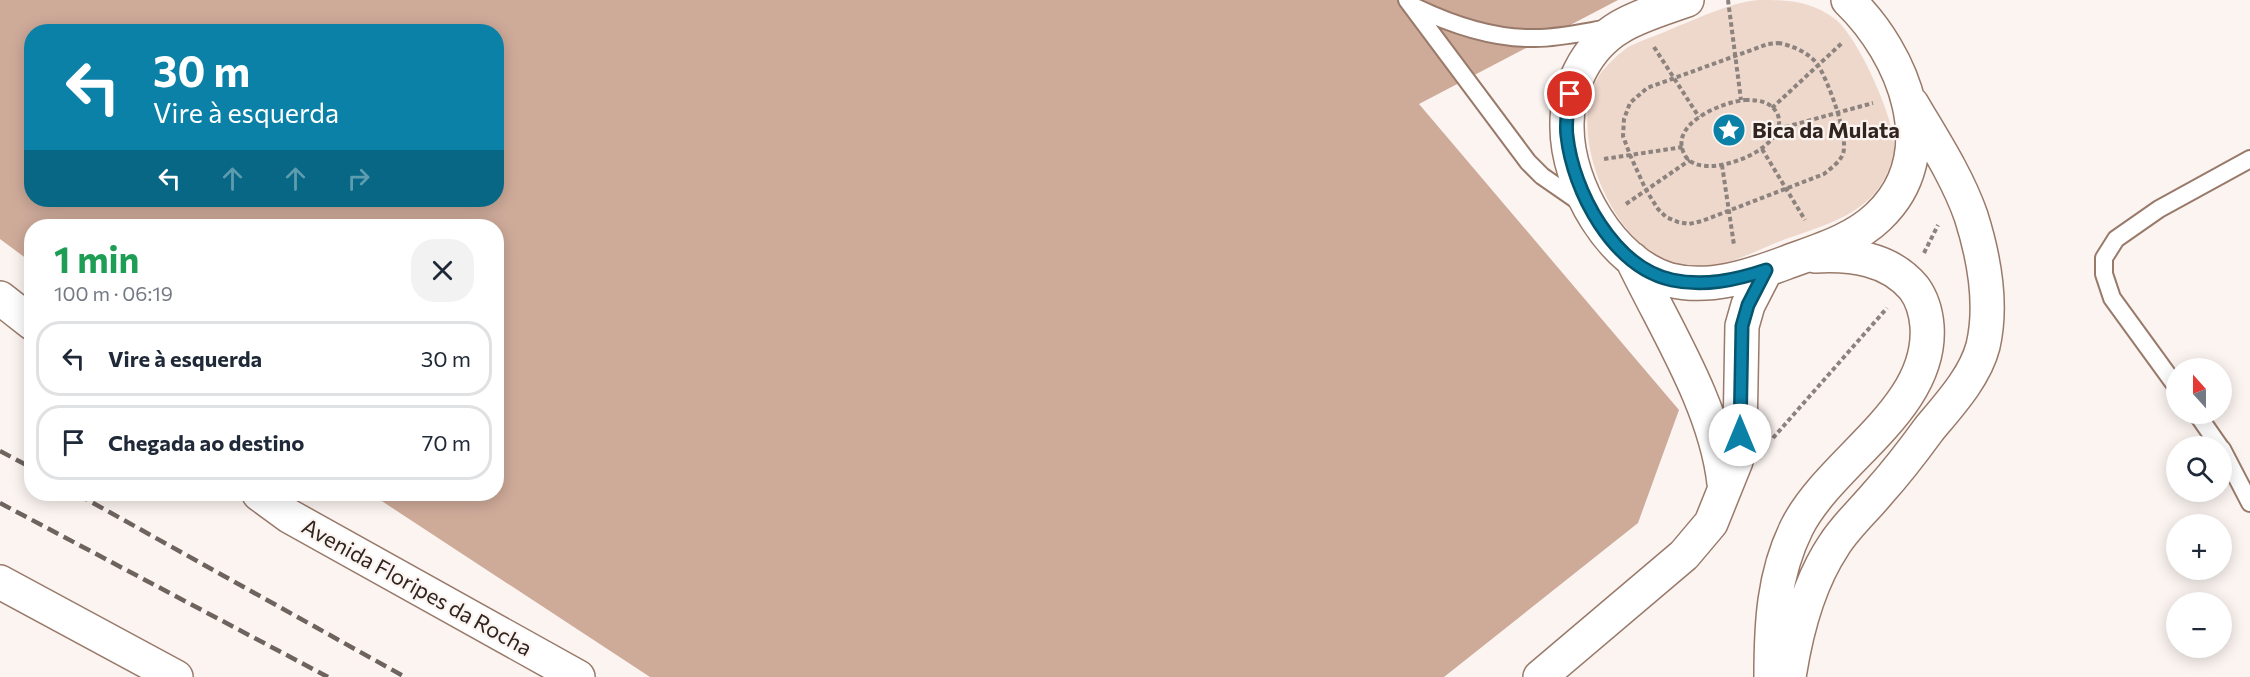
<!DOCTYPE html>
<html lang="pt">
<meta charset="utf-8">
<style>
:root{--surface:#fff;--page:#f2f2f3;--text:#1f2937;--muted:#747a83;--line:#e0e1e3}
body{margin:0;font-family:Commissioner,sans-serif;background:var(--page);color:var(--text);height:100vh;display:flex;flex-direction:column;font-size:22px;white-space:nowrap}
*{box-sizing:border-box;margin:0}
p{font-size:20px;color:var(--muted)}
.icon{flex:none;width:33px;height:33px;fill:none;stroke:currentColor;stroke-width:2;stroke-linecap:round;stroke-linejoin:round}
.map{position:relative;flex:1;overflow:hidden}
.panel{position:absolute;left:24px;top:219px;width:480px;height:282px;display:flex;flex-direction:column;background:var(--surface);border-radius:24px;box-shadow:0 3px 15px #0003}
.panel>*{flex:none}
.top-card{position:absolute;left:24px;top:24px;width:480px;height:183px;border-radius:24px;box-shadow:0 3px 15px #0003;background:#0b81a7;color:#fff;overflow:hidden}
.needle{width:39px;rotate:339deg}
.tools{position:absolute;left:2166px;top:358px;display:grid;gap:12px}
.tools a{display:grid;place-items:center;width:66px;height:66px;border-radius:50%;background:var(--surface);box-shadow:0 3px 15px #0003;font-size:30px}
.pin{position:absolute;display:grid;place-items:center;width:51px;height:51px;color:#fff;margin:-26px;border:3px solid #fff;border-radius:50%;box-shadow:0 2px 6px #0007}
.me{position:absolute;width:66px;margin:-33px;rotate:0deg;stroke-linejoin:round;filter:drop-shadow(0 0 4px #0008)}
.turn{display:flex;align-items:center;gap:21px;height:126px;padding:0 30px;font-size:27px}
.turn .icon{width:78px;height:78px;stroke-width:2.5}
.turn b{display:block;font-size:42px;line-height:51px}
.lanes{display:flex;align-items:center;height:57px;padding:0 30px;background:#0003;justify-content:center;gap:30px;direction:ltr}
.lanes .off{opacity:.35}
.round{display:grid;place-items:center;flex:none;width:63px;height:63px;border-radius:24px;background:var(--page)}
.head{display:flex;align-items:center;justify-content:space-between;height:102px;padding:0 30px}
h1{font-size:36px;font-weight:700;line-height:45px;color:#1e9e55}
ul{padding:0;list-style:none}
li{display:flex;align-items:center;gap:18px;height:75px;margin:0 12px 9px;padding:0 18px;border:3px solid var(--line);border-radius:24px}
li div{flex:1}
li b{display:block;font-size:22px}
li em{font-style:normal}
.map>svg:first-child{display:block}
.green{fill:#eed7cb}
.forest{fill:#ceaa99;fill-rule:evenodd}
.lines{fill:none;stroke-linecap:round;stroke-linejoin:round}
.lane-casing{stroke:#997a6a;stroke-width:20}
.secondary-casing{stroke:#997a6a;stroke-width:36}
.primary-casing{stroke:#997a6a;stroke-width:36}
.path{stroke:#8d837e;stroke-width:4;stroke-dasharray:4.5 3;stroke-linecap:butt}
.lane{stroke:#fff;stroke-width:16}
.secondary{stroke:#fff;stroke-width:33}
.primary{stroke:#fff;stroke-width:33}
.rail{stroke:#6f635e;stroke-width:4.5;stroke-dasharray:12 6;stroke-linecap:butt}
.route-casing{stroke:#07546d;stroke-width:15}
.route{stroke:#0b81a7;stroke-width:10}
.labels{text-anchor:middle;stroke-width:4.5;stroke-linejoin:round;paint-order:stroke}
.poi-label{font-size:22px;font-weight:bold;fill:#32251f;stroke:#fbf4f1;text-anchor:start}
.street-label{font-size:22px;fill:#32251f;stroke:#fbf4f1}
</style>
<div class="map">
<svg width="2250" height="677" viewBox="0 0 2250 677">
<rect width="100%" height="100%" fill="#fbf4f1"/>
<path class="green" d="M1758 0C1788 0 1809 0 1835 19 1858 37 1893 115 1894 144 1895 161 1883 185 1871 197 1848 221 1809 230 1778 242 1751 253 1717 271 1687 268 1618 259 1561 133 1600 74 1607 65 1620 52 1630 46 1645 39 1661 34 1676 27 1702 17 1729 3 1758 0Z"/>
<path class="forest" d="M0 0H1618L1419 104 1679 410 1638 523 1444 677H650L371 494H496V226H32L31 262 0 239ZM32 32H496V200H32Z"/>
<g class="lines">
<defs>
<path id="lane" d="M1407 0 1528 162 1542 176 1581 203
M1413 6C1450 24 1493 39 1535 38 1560 38 1585 32 1609 28
M2176 386 2112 298 2104 274V258L2116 239 2159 209 2250 159
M2197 414 2220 447
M2222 449 2250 503"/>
<path id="secondary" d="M1687 0C1665 8 1640 15 1620 27 1586 47 1566 89 1567 127 1567 185 1611 263 1670 280 1709 290 1750 276 1785 263 1817 251 1853 241 1878 217 1945 154 1904 54 1848 0
M1632 259C1666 330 1715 405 1724 483
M0 298 32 323
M259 494 289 516 578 677
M1540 677 1684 555 1711 523 1736 461 1740 435 1742 326 1748 305 1766 270
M1771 677C1771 625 1773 575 1797 527 1831 460 1933 409 1927 326 1926 313 1922 299 1914 288 1889 258 1851 254 1815 256
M1789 677C1796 631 1808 584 1834 545 1846 526 1864 510 1878 493 1896 473 1913 451 1929 429 1949 405 1975 377 1983 346 1993 303 1984 257 1971 216 1957 176 1933 140 1912 104"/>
<path id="primary" d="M0 582 176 677"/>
</defs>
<use href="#lane" class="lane-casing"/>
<use href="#secondary" class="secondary-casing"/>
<use href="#primary" class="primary-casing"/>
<path class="path" d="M1728 0 1741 100
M1778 43C1791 45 1810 53 1818 65 1828 81 1849 136 1843 154 1839 163 1831 168 1824 174L1702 221 1689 224 1678 222 1666 217 1658 209 1646 190 1630 155 1623 136 1624 119 1630 103 1647 88 1768 44Z
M1654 47 1699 117
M1745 100C1758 100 1770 101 1777 113 1794 148 1704 183 1686 157 1665 125 1722 102 1745 100Z
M1772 108 1842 43
M1778 129 1873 103
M1762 149 1805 220
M1604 159 1683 147
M1722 165 1734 245
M1626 204 1690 160
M1924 253 1938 225
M1773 438 1887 308"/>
<use href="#lane" class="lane"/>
<use href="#secondary" class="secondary"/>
<use href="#primary" class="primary"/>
<path class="rail" d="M0 451 32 468
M77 494 405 677
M0 503 328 677"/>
</g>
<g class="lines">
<defs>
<path id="route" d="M1570 94C1568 108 1565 122 1567 136 1573 191 1613 267 1672 280 1704 287 1736 280 1766 270L1748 305 1742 326 1740 435"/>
</defs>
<use href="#route" class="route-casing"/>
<use href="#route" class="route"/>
</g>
<defs>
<symbol id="sight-disc" viewBox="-11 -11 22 22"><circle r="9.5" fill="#0b81a7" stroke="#fbf4f1"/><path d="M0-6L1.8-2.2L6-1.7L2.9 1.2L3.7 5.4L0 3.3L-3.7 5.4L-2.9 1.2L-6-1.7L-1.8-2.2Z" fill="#fff"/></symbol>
</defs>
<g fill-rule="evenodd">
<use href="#sight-disc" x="1710" y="111" width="38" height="38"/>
</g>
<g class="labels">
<g class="poi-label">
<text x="1752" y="138">Bica da Mulata</text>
</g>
<g class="street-label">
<text transform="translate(417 587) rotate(29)" y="8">Avenida Floripes da Rocha</text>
</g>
</g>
</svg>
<div class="tools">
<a><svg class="needle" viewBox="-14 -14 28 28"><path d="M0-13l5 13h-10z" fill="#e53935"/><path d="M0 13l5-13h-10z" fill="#747a83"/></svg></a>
<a><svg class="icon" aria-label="search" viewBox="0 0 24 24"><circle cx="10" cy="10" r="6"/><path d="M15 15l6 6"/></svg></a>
<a>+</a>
<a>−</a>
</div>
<div class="pin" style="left:1570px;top:94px;background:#d93025"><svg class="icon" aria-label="arrive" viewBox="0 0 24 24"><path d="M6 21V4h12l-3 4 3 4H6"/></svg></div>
<svg class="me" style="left:1740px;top:435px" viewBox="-20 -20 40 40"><circle r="19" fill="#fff"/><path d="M0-13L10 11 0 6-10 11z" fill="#0b81a7"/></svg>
<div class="top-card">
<div class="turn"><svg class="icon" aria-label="left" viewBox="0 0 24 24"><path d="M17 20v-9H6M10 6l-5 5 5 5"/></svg><div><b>30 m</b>Vire à esquerda</div></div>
<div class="lanes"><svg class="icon" aria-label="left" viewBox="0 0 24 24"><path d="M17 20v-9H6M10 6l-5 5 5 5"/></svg><svg class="icon off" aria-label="ahead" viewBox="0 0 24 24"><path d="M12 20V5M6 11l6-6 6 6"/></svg><svg class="icon off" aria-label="ahead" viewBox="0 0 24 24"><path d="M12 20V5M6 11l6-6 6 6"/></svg><svg class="icon off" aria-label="right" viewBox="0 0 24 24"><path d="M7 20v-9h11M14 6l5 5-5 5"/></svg></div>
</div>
<section class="panel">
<div class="head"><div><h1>1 min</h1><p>100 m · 06:19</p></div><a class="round"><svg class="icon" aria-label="close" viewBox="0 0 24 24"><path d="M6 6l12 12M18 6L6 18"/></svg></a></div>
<ul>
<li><svg class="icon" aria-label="left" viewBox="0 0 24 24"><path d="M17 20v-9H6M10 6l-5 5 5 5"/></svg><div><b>Vire à esquerda</b></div><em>30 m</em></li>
<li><svg class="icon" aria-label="arrive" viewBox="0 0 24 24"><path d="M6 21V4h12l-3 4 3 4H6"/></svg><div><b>Chegada ao destino</b></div><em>70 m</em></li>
</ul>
</section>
</div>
